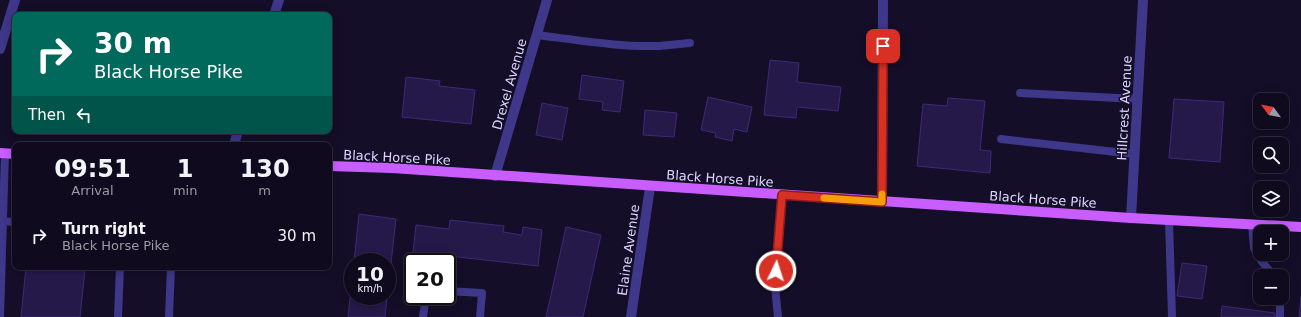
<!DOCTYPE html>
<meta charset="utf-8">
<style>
:root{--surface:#0f0a1e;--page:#181327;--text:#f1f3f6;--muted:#9b9aa4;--line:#2f2b3c}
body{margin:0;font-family:"DejaVu Sans",sans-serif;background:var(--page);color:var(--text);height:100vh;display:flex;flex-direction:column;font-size:15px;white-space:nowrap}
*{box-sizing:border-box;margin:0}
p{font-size:13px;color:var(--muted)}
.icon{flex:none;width:22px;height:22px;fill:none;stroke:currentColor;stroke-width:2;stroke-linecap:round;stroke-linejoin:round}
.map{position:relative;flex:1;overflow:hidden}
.details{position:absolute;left:12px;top:142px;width:320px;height:128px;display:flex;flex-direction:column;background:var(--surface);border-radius:8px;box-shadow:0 2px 10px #0003,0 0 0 1px var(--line)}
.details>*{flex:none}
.top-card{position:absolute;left:12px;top:12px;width:320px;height:122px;border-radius:8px;box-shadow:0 2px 10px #0003,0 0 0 1px var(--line);background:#00695c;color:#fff;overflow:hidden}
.needle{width:26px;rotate:303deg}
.buttons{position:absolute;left:1253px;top:93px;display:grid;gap:8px}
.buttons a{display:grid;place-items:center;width:36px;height:36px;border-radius:8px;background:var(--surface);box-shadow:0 2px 10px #0003,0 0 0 1px var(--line);font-size:20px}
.speed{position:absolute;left:344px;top:253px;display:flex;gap:8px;font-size:20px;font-weight:700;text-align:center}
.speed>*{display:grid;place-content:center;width:52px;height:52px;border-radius:50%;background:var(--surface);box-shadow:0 2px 10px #0003,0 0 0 1px var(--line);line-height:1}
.speed small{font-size:10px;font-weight:400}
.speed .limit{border:2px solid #111;border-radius:6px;background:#fff;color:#111}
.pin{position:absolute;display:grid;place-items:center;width:34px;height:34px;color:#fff;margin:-17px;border-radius:8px;box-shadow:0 2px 6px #0006}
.me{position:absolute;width:44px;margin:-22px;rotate:4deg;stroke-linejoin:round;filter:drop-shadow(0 0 3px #0008)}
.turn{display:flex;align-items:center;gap:14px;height:84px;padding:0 16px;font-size:18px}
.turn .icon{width:52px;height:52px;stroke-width:2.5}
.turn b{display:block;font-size:28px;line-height:34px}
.then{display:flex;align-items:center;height:38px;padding:0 16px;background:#0003;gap:8px;font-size:15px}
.eta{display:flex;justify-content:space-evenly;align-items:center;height:68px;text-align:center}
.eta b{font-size:24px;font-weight:600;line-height:28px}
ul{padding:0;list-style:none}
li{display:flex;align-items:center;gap:12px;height:52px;padding:0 16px}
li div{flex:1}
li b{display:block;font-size:15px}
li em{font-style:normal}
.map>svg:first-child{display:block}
.building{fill:#25194a;stroke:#3d2a78}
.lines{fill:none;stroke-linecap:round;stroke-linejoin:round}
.service{stroke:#3e378a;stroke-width:8}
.minor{stroke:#3e378a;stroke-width:10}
.primary{stroke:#c95dff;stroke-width:10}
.route-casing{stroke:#8d1f18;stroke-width:10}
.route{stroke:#d93025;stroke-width:7}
.slow{stroke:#f59e0b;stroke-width:7}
.labels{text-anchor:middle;stroke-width:3;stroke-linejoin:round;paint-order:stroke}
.street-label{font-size:13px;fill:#dcd6ff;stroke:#140e28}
</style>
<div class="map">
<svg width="1301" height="317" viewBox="0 0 1301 317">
<rect width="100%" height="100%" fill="#140e28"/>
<path class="building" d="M770 60 799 63 797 82 841 87 838 111 797 107 796 118 764 115Z
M582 75 624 81 620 112 602 110 603 102 579 99Z
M406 77 440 81 439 86 475 90 471 124 402 117Z
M708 97 752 107 747 132 734 129 732 141 715 137 716 133 701 130Z
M948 98 985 101 980 150 991 151 990 173 917 166 923 104 947 106Z
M1174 99 1224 102 1220 162 1169 158Z
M542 103 568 108 562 140 536 135Z
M645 110 677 113 674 137 643 135Z
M359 214 396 219 385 317H348L353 269V296H387V262H354Z
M450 220 504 226 503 232 522 235 523 227 542 230 538 266 413 252 416 225 449 229Z
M566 227 601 235 583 317H546Z
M1182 263 1207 266 1202 299 1177 296Z
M26 267H59L85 270 80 317H21Z
M1301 297V317H1299Z
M1222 306 1275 313V317H1221Z"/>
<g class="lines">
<path class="service" d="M537 35C577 40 619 47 659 46 669 45 680 44 690 43
M1020 93 1137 99
M1001 139 1134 154
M1169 220 1172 317
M3 221 15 222
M1252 224 1254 248 1262 262 1274 276
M447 291 482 293 480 317
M1280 298V317
M0 317 5 154
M118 317 120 267
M169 317 171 267
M423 317 426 296
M778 317 775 286 782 195"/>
<path class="minor" d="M274 15 279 0
M0 49 15 0
M234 145 238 131
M495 176 547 0
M882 202 883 0
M1131 218 1143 0
M631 317 650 187"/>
<path class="primary" d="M0 153 15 154
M329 166 392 168 1131 218 1301 227"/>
</g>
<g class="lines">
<defs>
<path id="route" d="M776 271 782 195 882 202 883 46"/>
</defs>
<use href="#route" class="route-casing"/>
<use href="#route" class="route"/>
<path class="slow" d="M824 198 882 202V194"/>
</g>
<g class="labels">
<g class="street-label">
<text transform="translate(509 84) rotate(-74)" y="5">Drexel Avenue</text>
<text transform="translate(1124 108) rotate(-87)" y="5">Hillcrest Avenue</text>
<text transform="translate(397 157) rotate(3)" y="5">Black Horse Pike</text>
<text transform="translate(720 178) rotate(4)" y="5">Black Horse Pike</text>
<text transform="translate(1043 199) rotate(4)" y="5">Black Horse Pike</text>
<text transform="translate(628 250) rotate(-82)" y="5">Elaine Avenue</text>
</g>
</g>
</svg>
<div class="buttons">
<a><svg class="needle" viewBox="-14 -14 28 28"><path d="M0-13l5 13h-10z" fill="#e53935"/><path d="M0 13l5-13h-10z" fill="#9b9aa4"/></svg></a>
<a><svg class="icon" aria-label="search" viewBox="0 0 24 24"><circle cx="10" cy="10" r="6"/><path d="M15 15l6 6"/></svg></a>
<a><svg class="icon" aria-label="layers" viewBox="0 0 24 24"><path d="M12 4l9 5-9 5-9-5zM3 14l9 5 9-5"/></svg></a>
<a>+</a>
<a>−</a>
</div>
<div class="speed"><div>10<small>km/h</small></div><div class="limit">20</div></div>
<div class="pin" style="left:883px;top:46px;background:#d93025"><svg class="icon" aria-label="arrive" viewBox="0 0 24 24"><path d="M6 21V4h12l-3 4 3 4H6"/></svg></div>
<svg class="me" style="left:776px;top:271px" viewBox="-20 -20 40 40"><circle r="17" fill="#d93025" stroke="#fff" stroke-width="3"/><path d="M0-11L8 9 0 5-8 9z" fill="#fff"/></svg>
<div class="top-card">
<div class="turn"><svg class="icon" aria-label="right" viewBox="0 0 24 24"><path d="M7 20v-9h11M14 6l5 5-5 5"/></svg><div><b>30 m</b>Black Horse Pike</div></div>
<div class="then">Then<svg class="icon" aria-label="left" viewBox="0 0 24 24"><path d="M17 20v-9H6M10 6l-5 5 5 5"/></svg></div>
</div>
<section class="details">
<div class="eta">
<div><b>09:51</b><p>Arrival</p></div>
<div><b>1</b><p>min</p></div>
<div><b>130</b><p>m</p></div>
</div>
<ul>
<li><svg class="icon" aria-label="right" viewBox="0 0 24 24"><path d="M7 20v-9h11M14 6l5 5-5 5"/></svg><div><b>Turn right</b><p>Black Horse Pike</p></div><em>30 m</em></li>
</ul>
</section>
</div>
